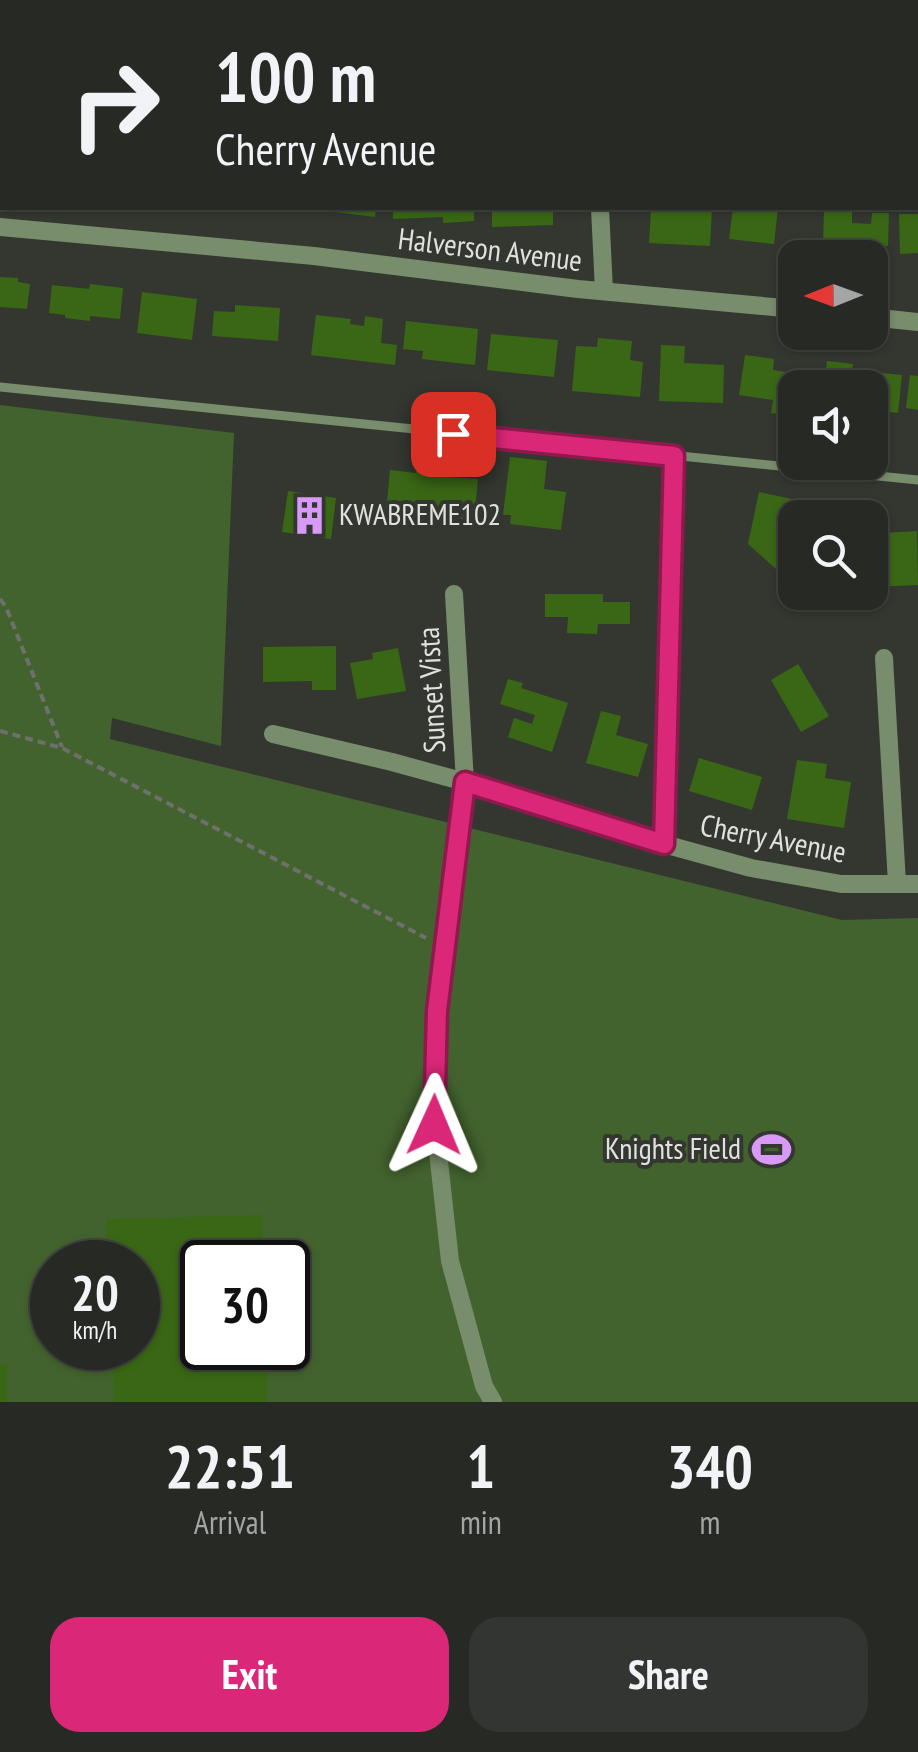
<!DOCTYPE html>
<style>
:root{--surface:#262924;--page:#323531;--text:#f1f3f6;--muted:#a4a6a6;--line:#424541;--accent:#db2777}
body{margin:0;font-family:"PT Sans Narrow",sans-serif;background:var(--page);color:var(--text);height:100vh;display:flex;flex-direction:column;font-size:38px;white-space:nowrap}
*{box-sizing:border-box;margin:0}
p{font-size:32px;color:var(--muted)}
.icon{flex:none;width:55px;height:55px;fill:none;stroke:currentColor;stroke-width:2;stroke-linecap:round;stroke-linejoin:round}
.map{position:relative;height:1402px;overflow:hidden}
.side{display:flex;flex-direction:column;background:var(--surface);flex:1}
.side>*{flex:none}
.top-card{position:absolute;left:0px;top:0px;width:920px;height:210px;box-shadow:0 2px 8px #0004,0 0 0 2px var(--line);background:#262924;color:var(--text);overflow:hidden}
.needle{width:65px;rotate:269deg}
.buttons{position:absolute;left:778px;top:240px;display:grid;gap:20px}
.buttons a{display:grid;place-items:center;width:110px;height:110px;border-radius:20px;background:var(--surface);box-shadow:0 2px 8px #0004,0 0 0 2px var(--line);font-size:50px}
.speed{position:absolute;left:30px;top:1240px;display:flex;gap:20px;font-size:50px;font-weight:700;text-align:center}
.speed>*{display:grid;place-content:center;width:130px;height:130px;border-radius:50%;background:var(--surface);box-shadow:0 2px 8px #0004,0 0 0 2px var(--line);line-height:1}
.speed small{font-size:25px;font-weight:400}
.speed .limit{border:5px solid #111;border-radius:15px;background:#fff;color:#111}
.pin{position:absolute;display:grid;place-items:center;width:85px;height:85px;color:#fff;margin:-42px;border-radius:20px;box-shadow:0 5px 15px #0006}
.me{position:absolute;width:110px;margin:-55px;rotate:1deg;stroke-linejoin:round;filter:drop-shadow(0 0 8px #0008)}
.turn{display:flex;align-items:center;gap:35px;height:210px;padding:0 50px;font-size:45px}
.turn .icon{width:130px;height:130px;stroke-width:2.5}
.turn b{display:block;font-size:70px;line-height:85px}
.eta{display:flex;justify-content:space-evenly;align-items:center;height:170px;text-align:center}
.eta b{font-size:60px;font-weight:800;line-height:70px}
.button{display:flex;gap:20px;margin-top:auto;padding:20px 50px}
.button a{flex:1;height:115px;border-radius:30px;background:var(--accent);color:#fff;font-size:40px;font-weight:800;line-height:115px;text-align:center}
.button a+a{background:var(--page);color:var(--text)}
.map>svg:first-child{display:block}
.green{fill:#43632e;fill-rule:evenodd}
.building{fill:#3a6715}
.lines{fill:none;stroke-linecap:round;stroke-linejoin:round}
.path{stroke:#6e716b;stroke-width:4;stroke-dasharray:8 5;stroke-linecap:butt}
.service{stroke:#788d6c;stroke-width:9}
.minor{stroke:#788d6c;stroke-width:18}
.route-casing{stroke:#8e194d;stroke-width:25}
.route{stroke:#db2777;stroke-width:18}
.labels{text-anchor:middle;stroke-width:8;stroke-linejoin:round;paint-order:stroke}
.street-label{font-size:30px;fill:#dfe2de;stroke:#333730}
.poi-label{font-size:30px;fill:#dfe2de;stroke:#333730;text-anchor:start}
</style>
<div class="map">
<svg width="918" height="1402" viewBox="0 0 918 1402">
<rect width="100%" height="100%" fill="#333730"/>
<path class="green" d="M0 405 234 433 221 746 112 718 110 739 842 920 918 918V1402H0ZM52 1262H138V1348H52ZM202 1262H288V1348H202Z"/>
<path class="building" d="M319 208H376L375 217 319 210Z
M393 208H474V221L443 223V217L393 219Z
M492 208H553V225L492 227Z
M651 208H712L710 246 649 243Z
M733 208H778L774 244 729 239Z
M824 208H852V223L871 224 872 213H889L888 246 868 245 867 250 826 249V246L823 245Z
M899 214H918V253L900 254Z
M0 277 18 278V282L30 284 27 309 0 307Z
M90 284 123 288 120 319 90 316V321L65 318V315L49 313 52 285 89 289Z
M142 292 197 299 192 340 137 333Z
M235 305 280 308 278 341 212 336 214 311 235 312Z
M316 315 351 319 350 324 364 326 365 316 383 319 381 343 397 345 395 365 311 355Z
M406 321 478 329 475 365 422 359 423 351 403 349Z
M491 334 558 340 554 377 487 370Z
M598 338 632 341 630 360 643 362 640 397 572 391 576 346 597 347Z
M661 345 685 346 684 363 724 365 723 403 659 401Z
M745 355 774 359 773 370 815 377 814 388H795V416L771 413 773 400 739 395Z
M827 361 853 364 852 370 902 375 898 413 870 410V388H824Z
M910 375 918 376V410L906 408Z
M510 457 547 461 544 489 566 492 561 530 510 524 511 515H503Z
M417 469 450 473 449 477 478 479 474 520 386 512 390 470 416 473Z
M288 491 336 498 331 539 282 532Z
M759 492 792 499 786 528 795 535V586L748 544Z
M865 498 882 512 870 527V518H849Z
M917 531 918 585 872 587 870 555 884 554 883 533Z
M545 594H603V602H630V624H598L597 634 567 633 568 617H545Z
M336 646V690H312V681L263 682V647Z
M398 648 406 691 357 699 350 663 373 659 372 653Z
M798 664 829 716 801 732 771 680Z
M508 679 523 683 521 688 568 703 552 752 508 737 514 718 532 724 535 715 500 704Z
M601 711 621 716 616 735 648 744 638 777 586 763Z
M699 758 762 777 752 810 689 791Z
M797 760 827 764 825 778 851 782 844 828 787 819Z
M262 1215 263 1262H202V1348H266L267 1402H114L112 1348H138V1262H108L106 1219Z
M0 1364H7V1402H0Z"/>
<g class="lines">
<path class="path" d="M0 599 6 607 62 747
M0 731 62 748 426 938"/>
<path class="service" d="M0 387 918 480
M664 844 674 456"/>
<path class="minor" d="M591 0V2
M344 2H501L517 0
M0 3H2
M600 208 604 291
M0 227 314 256 578 289 795 309
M870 317 918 322
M454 594 465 782 437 1011 435 1125 450 1261 484 1386 493 1402
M884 658 897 883
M273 734 392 762 465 782 664 844 751 868 841 884H918"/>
</g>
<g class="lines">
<defs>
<path id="route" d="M434 1125 437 1011 465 782 664 844 674 456 453 434"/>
</defs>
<use href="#route" class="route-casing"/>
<use href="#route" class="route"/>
</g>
<defs>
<symbol id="building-bare" viewBox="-9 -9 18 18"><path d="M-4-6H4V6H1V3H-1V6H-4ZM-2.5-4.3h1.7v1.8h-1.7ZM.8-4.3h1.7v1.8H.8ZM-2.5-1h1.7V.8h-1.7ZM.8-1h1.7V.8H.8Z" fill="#d99af7" stroke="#333730" stroke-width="2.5" paint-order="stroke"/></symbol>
<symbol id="stadium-bare" viewBox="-9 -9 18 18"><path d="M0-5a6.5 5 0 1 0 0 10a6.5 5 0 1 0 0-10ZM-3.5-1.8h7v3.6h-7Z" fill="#d99af7" stroke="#333730" stroke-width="2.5" paint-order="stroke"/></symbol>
</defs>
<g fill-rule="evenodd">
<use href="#building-bare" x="282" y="488" width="55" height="55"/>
<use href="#stadium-bare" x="744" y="1122" width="55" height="55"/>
</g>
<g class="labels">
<g class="street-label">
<text transform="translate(490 250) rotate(7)" y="10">Halverson Avenue</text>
<text transform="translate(432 690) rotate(-93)" y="10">Sunset Vista</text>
<text transform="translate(773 839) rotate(11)" y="10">Cherry Avenue</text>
</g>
<g class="poi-label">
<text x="339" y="525">KWABREME102</text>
<text x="741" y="1159" text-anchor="end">Knights Field</text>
</g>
</g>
</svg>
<div class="buttons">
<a><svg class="needle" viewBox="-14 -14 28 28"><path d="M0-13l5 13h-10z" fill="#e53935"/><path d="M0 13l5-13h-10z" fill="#a4a6a6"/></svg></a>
<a><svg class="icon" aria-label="sound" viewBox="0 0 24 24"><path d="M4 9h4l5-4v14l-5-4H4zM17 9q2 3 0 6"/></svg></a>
<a><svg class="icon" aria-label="search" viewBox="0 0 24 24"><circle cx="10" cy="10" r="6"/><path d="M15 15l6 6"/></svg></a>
</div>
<div class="speed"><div>20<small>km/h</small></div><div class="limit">30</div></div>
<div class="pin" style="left:453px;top:434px;background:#d93025"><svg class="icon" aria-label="arrive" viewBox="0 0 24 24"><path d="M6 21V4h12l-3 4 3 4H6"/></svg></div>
<svg class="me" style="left:434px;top:1125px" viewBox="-20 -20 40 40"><path d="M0-17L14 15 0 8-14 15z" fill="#db2777" stroke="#fff" stroke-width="4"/></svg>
<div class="top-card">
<div class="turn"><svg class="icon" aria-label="right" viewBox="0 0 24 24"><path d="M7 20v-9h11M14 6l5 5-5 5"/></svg><div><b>100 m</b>Cherry Avenue</div></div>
</div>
</div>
<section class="side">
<div class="eta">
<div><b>22:51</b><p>Arrival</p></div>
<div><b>1</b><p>min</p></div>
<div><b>340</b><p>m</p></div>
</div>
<div class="button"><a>Exit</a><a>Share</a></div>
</section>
